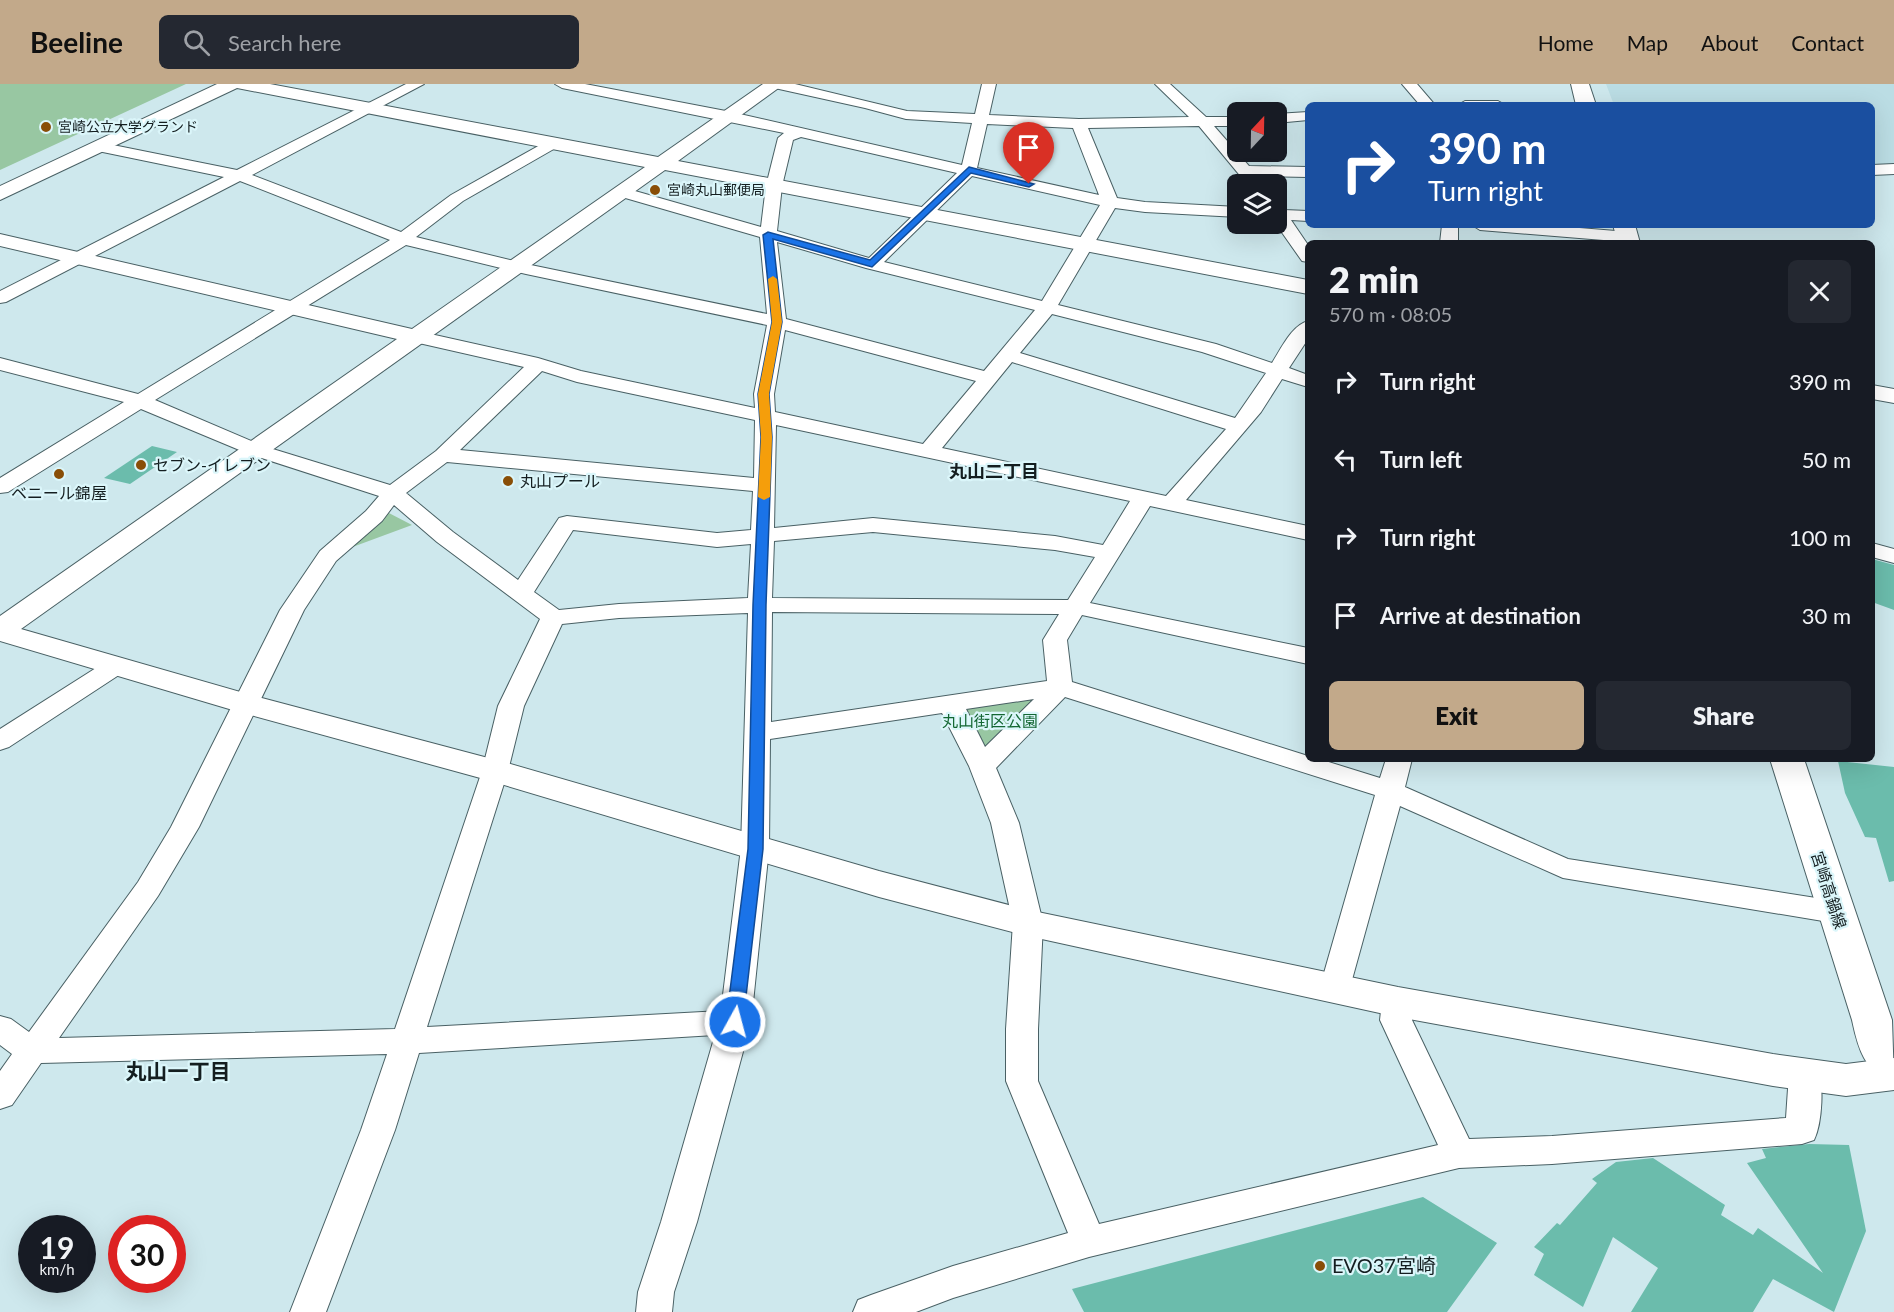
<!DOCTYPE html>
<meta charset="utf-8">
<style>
:root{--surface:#171b24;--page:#242831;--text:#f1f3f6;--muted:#9ea1a6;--accent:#c2a98a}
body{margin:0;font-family:Lato,"Noto Sans JP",sans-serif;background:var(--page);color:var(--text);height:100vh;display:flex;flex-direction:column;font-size:22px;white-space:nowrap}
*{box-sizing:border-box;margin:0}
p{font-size:20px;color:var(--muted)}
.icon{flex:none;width:33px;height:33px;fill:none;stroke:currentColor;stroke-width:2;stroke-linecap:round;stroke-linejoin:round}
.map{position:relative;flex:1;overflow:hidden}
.side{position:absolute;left:1305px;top:156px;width:570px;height:522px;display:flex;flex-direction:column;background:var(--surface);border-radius:9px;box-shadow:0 6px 24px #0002}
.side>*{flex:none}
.hud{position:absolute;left:1305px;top:18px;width:570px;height:126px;border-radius:9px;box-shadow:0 6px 24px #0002;background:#1a4fa0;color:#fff;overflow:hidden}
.needle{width:39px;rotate:22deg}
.controls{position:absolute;left:1227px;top:18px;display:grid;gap:12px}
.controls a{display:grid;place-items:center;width:60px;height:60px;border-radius:9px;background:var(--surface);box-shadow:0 6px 24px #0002;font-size:30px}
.speed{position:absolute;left:18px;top:1131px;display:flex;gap:12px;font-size:30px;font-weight:700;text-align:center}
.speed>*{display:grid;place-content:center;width:78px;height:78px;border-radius:50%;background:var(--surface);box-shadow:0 6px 24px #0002;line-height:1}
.speed small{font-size:15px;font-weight:400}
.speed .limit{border:9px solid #d22;background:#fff;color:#111}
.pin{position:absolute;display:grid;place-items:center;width:51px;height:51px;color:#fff;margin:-62px -26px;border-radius:50% 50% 50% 0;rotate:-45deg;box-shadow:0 0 6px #0007}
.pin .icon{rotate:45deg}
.me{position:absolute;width:66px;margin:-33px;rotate:7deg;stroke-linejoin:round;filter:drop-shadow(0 0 4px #0008)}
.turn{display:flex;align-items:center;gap:21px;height:126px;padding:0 24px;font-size:27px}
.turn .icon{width:78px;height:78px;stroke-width:2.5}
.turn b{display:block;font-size:42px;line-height:51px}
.round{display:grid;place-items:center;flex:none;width:63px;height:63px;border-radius:9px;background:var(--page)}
.head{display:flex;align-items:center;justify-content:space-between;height:102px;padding:0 24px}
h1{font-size:36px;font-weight:800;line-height:45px}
.cta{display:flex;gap:12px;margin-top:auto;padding:12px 24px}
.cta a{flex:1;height:69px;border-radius:9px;background:var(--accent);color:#111;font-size:24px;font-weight:800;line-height:69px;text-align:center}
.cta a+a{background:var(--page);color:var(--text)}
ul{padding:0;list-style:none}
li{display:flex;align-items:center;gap:18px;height:78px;padding:0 24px}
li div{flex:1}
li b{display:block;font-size:22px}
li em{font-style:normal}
header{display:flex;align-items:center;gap:36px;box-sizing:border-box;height:84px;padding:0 30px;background:var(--accent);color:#111}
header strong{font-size:28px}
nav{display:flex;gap:33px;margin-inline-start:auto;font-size:21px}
.search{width:420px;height:54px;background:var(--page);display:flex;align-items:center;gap:15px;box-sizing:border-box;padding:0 21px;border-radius:9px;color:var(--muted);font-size:22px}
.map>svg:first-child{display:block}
.built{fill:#bbdde4}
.green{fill:#98c7a2}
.building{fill:#6bbcac}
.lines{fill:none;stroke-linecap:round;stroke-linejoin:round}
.minor-casing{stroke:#496064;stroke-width:2}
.tertiary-casing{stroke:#496064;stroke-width:2}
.primary-casing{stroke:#496064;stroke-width:2}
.minor{fill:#fff;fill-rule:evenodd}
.tertiary{fill:#fff;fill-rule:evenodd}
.primary{fill:#fff;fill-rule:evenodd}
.route{fill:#1a73e8;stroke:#114b97;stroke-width:1.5}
.slow{fill:#f59e0b}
.poi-dot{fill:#894e07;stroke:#dbf6fa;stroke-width:2}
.labels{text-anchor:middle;stroke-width:4.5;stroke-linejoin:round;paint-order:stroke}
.far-poi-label{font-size:14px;fill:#141e20;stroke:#dbf6fa;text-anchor:start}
.poi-label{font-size:16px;fill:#141e20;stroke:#dbf6fa;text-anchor:start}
.park-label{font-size:16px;fill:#146733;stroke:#dbf6fa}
.street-label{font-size:16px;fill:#141e20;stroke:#dbf6fa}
.neighbourhood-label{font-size:18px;font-weight:bold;fill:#141e20;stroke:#dbf6fa}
.near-poi-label{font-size:20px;fill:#141e20;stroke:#dbf6fa;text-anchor:start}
.near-neighbourhood-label{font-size:21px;font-weight:bold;fill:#141e20;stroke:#dbf6fa}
</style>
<header>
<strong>Beeline</strong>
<div class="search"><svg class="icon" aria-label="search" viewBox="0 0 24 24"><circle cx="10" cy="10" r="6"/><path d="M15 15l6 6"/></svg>Search here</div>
<nav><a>Home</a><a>Map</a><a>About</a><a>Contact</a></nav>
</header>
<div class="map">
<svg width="1894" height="1228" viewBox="0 0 1894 1228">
<rect width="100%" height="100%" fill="#cee8ed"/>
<path class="built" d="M1606 0H1894V81L1872 82V21H1614Z"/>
<path class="green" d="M0 0H186L0 86Z
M385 427 412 441 339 468Z
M1042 610 984 669 963 623Z"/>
<path class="building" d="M152 362 177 368 130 400 104 394Z
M1872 475 1894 481V526L1872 518Z
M1838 677 1894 683V797L1889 798 1876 754 1865 753 1845 709Z
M1809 1060 1849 1061 1866 1147 1834 1228 1773 1195 1753 1228H1631L1658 1184 1613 1153 1583 1223 1534 1191 1544 1170 1534 1163 1557 1139 1560 1141 1597 1099 1592 1095 1616 1078 1653 1074 1725 1121 1721 1131 1753 1151 1758 1144 1823 1189 1747 1079 1766 1074 1762 1065Z
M1423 1113 1497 1159 1447 1228H1084L1072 1205Z"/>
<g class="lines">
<defs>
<path id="minor" d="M406 0H424L252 91 401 148 451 111 549 56H559L562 59 559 62 463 117 416 153 526 180 767 230 760 153 615 111 613 108 621 103 761 143 766 102 778 54 784 49 562 4 555 0H585L731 28 962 81 972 39 906 35 865 24 770 3 768 0H795L907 27 975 30 982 0H996L989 31 1079 35 1189 33 1155 0H1170L1206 33H1238V42H1214L1249 82 1308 83V93L1257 92 1263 100H1247L1199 42 1088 44 1117 114 1145 118 1238 123V133L1145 128 1115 124 1058 221 1216 260 1272 279C1281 265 1292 241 1308 237V255L1289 284 1308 291V303L1282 295 1261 328 1186 416 1308 442V456L1150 422 1090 519 1308 564V580L1082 531 1067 556 1072 598 1308 672V675H1319L1380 694 1386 675H1412L1405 703 1568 775 1835 817 1845 820 1850 828 1845 836 1835 839 1563 794 1400 722 1350 903 1346 911 1335 915 1324 911 1320 903 1375 711 1065 613 996 684 1019 739 1043 839 1038 945V997L1099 1140 1438 1061 1380 936 1382 918 1387 910 1398 906 1409 910 1414 918 1412 936 1469 1055 1552 1052 1786 1034 1789 990 1794 981 1805 977 1816 981C1825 997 1822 1040 1814 1056L1802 1060 1552 1080 1459 1084 1089 1173 953 1214 916 1228H853L858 1216 871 1211 953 1182 1068 1149 1006 997V945L1013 839 991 739 969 682 942 629 770 655 769 764 751 938 697 1138 674 1208 672 1228H636L638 1208 661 1138 715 951 419 969 395 1046 326 1228H290L361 1046 387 970 41 979 12 1021 0 1025V987L12 970 0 961V932L11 935 29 948 138 798 171 743 280 526 320 467 366 427 379 412 249 370 141 325 8 408 0 409V394L124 318 0 286V274L138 310 390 156 240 97 6 218 0 219V207L224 93 93 66 90 63 93 60 98 58 237 86ZM987 40 1073 44 1099 111 977 84ZM801 53 957 89 869 174 777 147 782 102 793 56ZM972 92 1100 121 1042 217 884 178ZM777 158 866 184 1035 226 984 287 786 235ZM406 161 526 190 767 241 754 310 755 324 581 287 538 274 417 247 410 249 408 253 410 257 524 283 436 367 390 401 263 362 155 316ZM1052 230 1202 268 1266 289 1235 334 1020 269ZM785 246 976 297 923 360 775 328 774 310ZM1012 278 1226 345 1166 412 942 364ZM542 287 577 298 755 336 754 394 460 366ZM776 341 1130 417 1103 461 1055 452 873 434 774 444ZM447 378 753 407 751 446 717 449 567 432 559 434 518 496 453 448 406 409ZM394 421 437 458 540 535 498 622 482 687 395 945 59 954 158 812 199 743 304 526 336 477 382 437ZM573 446 717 463 751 460 748 514 619 520 559 526 534 508ZM873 448 1055 466 1095 473 1068 516 772 514 774 457ZM772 528 1059 530 1043 556 1047 597 771 638ZM748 529 741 764 721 927 427 943 508 687 524 622 562 540 619 534ZM1034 615 985 663 966 625Z
M1402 0H1417L1435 21H1420Z
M1465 17H1498L1505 21H1458Z
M1308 28V36L1276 39V30Z
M1894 80V90L1872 91V81Z
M1276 122 1284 126 1308 127V137L1291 136 1308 161V178L1302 177 1276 140Z
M1442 141H1458V159H1440Z
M1472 141H1543L1628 148 1634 149 1637 153 1634 157 1628 158 1480 146Z
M1872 459 1894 465V479L1872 473Z
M116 574 125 577 128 582 125 587 9 663 0 666V645L107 577Z"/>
<path id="tertiary" d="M217 0H270L658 73 763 0H784L678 77 1308 196V210L665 86 21 545 258 613 507 679 879 787 1028 826 1398 903 1773 970 1846 980 1894 974V1006L1846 1012 1773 1002 1398 933 1028 852 879 813 484 695 236 627 0 557V532L397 255 0 162V150L412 245 645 83 237 4 0 116V102Z
M1872 301 1894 305V319L1872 315Z"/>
<path id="primary" d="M1571 0H1589L1596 21H1576Z
M1613 141H1635L1640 159H1618Z
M1770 675H1804L1892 936 1894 998C1864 988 1858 964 1852 936Z"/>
</defs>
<use href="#minor" class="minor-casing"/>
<use href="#tertiary" class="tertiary-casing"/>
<use href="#primary" class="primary-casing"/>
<use href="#minor" class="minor"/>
<use href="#tertiary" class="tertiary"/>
<use href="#primary" class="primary"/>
</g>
<path class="route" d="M969 83 1034 100 1029 103 971 89 872 183 773 155 782 238 769 310 772 353 766 521 763 765 743 938 740 943 735 945 729 943 726 938 748 765 753 521 761 353 758 310 772 238 763 151 768 148 870 176Z"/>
<path class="slow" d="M773 192 777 195 782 238 769 310 772 353 770 413 764 416 758 413 761 353 758 310 772 238 768 195Z"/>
<g class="poi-dot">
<circle cx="46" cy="43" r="6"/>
<circle cx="655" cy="106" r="6"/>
<circle cx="141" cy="381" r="6"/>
<circle cx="59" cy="390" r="6"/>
<circle cx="508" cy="397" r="6"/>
<circle cx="1320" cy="1182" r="6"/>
</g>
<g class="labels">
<g class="far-poi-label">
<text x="58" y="48">宮崎公立大学グランド</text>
<text x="667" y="111">宮崎丸山郵便局</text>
</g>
<g class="poi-label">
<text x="153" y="387">セブン-イレブン</text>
<text x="520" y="403">丸山プール</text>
<text x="59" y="415" text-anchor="middle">ベニール錦屋</text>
</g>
<g class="park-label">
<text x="990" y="643">丸山街区公園</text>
</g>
<g class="street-label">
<text transform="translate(1829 806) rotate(72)" y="6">宮崎高鍋線</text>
</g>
<g class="neighbourhood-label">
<text x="994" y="394">丸山二丁目</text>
</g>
<g class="near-poi-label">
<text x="1332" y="1189">EVO37宮崎</text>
</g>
<g class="near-neighbourhood-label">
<text x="178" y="995">丸山一丁目</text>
</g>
</g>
</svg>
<div class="controls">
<a><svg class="needle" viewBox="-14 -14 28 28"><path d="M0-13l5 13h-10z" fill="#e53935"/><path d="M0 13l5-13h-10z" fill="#9ea1a6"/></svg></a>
<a><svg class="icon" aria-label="layers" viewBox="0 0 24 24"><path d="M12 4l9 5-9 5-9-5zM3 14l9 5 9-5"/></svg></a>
</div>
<div class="speed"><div>19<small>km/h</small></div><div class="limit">30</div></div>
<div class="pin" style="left:1029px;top:100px;background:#d93025"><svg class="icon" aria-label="arrive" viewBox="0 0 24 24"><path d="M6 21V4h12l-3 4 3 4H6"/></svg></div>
<svg class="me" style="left:735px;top:938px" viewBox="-20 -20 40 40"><circle r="17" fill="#1a73e8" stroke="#fff" stroke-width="3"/><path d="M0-11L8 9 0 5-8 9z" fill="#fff"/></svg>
<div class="hud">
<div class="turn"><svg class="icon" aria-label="right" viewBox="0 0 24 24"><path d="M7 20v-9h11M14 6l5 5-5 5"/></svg><div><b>390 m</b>Turn right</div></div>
</div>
<section class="side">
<div class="head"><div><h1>2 min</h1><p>570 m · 08:05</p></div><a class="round"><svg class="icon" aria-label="close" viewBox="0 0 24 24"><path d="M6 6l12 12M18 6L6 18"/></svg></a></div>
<ul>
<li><svg class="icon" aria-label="right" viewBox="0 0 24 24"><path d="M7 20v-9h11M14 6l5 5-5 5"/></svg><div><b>Turn right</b></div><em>390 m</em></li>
<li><svg class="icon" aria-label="left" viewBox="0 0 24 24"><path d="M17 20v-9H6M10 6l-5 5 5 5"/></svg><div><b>Turn left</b></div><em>50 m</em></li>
<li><svg class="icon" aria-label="right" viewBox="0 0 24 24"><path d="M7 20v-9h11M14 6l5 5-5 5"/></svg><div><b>Turn right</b></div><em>100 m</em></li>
<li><svg class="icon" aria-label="arrive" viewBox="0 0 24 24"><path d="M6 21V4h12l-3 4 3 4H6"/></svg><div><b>Arrive at destination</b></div><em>30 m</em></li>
</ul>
<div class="cta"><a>Exit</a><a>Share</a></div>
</section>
</div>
